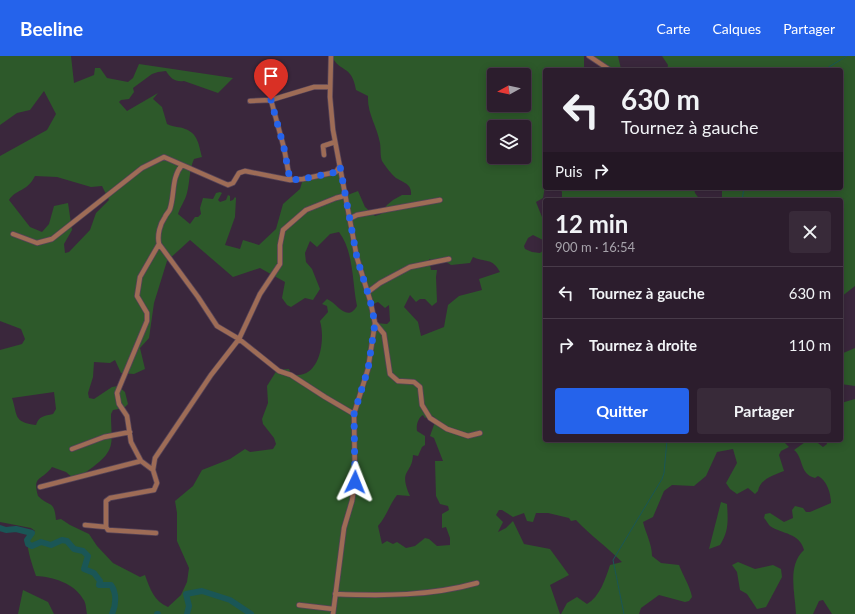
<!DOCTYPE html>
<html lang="fr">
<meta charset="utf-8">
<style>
:root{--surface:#2c1d2d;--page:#382a39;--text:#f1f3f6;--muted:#a6a2aa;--line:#483b49;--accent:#2563eb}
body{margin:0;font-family:Lato,sans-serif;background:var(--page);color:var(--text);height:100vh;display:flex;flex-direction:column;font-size:15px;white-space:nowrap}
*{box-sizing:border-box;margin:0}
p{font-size:13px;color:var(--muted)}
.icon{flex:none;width:22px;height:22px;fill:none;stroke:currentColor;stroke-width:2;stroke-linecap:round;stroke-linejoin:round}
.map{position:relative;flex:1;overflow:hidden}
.sheet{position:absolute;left:543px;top:142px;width:300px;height:244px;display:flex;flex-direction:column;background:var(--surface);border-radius:4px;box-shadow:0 2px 10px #0003,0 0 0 1px var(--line)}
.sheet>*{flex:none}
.top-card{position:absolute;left:543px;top:12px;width:300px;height:122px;border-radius:4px;box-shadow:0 2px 10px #0003,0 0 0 1px var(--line);background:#2c1d2d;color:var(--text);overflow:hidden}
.needle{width:26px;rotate:262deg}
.tools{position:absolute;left:487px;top:12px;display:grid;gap:8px}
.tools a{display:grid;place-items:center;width:44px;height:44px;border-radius:4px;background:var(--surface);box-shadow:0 2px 10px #0003,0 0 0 1px var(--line);font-size:20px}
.pin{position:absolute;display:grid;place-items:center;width:34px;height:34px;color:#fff;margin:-41px -17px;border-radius:50% 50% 50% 0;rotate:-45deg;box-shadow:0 0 4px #0007}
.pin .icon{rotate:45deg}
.me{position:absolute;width:44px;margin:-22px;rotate:2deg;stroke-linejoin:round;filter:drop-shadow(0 0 3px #0008)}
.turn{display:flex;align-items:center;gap:14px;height:84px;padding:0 12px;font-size:18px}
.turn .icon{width:52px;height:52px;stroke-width:2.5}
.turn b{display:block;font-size:28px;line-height:34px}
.then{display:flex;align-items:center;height:38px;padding:0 12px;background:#0003;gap:8px;font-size:15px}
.round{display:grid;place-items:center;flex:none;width:42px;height:42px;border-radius:4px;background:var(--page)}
.head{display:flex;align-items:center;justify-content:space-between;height:68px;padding:0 12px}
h1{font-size:24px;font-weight:700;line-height:30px}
.action{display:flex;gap:8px;margin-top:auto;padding:8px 12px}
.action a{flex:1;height:46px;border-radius:4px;background:var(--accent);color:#fff;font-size:16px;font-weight:700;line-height:46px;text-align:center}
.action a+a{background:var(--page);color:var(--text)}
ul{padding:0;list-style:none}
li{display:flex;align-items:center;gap:12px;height:52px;padding:0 12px;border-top:1px solid var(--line)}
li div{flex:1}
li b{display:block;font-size:15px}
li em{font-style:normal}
header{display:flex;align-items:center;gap:24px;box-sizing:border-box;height:56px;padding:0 20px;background:var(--accent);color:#fff}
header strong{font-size:19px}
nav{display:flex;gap:22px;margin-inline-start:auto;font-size:14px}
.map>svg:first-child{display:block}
.green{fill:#2d592a;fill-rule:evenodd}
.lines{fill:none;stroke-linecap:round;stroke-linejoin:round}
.stream{stroke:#1a5656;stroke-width:1}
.river{stroke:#1a5656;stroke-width:6}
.minor-casing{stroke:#564458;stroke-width:6}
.minor{stroke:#9e6c56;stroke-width:4.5}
.route{stroke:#2563eb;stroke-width:7;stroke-dasharray:0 12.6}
</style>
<header>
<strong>Beeline</strong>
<nav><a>Carte</a><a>Calques</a><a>Partager</a></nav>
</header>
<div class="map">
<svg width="855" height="558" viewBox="0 0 855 558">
<rect width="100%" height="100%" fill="#3a273c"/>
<path class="green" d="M0 0H71L74 27 94 19 95 12H100L107 22 128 26 133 22 139 8 233 22 218 37 184 25C175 26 171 23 166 15L158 16 152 18 133 32 134 36 129 43 121 44 119 46 127 55 158 37 153 43 162 51 167 68C175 72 179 70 185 73 198 77 199 90 202 101L194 103C189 114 190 126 187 137 185 145 180 151 178 158L190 168 195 161H198L201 158 200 152 203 142 213 143 216 137 220 136 222 137 218 144 220 146 226 144 228 139 230 140V145L233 144 235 141 236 142 235 161 225 189 240 193 243 184 259 189 276 173 283 148 300 133 303 123 336 116 340 110 345 140 358 135 365 151 375 160 381 158 387 149 393 144 402 139H411C412 128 404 127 396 122 392 119 385 110 382 105 380 100 381 93 380 87 377 70 367 57 368 40L356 34C352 8 339 17 332 0H584V14H545V130L543 142 536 146 542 161 545 162V185L533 179 528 182 524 190 525 193 532 196 540 197 545 193V384H782L789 391 781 395 779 399 784 415C774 419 760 423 758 435L755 438 748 432 737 438 730 433 726 427 737 407 733 393 717 396 706 420 694 430 672 429 664 435 653 461 643 466C646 478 652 488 652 500L661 507 679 509C683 520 690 530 692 541L689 545 685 546 659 539 641 552 639 558H561L567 547 577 541 587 548C600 540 605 524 610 509L622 506C607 491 590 479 576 464L571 465 569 462 548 457H536L533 466 527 465 524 457 513 461 502 454H499L496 459 503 466 498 476 506 472 513 465 524 488 550 493 569 519 550 529 560 558H87C86 553 86 546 83 543 74 527 53 521 36 520 32 508 28 497 27 484L35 475 31 472 0 466V294L22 288 25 283 21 273 0 265V100L47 74 56 58 44 35 30 54 17 57 0 69ZM494 19H524V49H494ZM494 71H524V101H494ZM35 120 57 121 91 131 102 130 109 144 96 157 90 174 69 196 65 197 64 188 72 174 68 147 54 150 49 168 42 176 30 171 9 144C16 133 27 136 35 120ZM339 176C354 196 352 226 357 250 347 267 337 247 327 243L322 248 327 250 328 256 320 265C326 285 319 326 291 318L289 313 277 314 267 330 268 347 262 363 263 368 274 382 276 388 273 393 250 396 245 393 230 403 202 414 193 430 175 445 177 457V485L189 512 187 526 181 539 168 551C154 545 150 533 145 519L140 521 113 507 97 490 89 478 70 469 61 463 56 464C54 443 50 452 38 440 32 419 42 425 52 411L66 416 74 423C81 420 87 415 93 411 117 393 111 386 111 358L113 354 124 352 128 348 125 336 118 330 112 331 94 343 89 342 88 337 93 321 94 306 110 307 115 304 121 317 134 318 145 313 140 292 149 282 154 247 167 205 190 184 233 221 260 212 285 226 282 242 287 249 291 251 305 242 313 244 320 233 312 213 306 206 305 197 310 185 317 191 330 178ZM473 201C485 207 492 201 500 216L479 223 482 234 459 240 448 249 444 271 421 280 418 266 404 251 410 239 416 246 420 243H425L432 250 437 246 436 221 437 214H431L429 203 435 205H445L451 209 470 207ZM378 246 385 252 389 249 390 265 387 268 375 267 371 249ZM54 336 56 353 53 358C44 360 39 360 36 369 13 366 18 360 12 342ZM423 359 425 362 433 360 436 363 430 380 434 382 443 405H435L436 440 440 448 448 450 449 454 442 458V472L446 471 450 482V489L437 490 429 483 425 482 415 490 406 492 397 486 393 488 387 485 382 488 378 470C387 460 389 449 397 439L410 440C398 413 412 419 413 399L418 400 422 391 425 389V380L417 375C416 369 418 362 423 359Z
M589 0H618L621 13 610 14Z
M662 0H855V230L841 241V144H722V132H841V14H667L668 9Z
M559 132H694L695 137 700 144H562V136Z
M855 292V330L841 328V298Z
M855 343V558H832L823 544 819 545 813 558H796C795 537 787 509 804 494 800 477 782 478 770 470 768 468 766 464 764 462L765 458 770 457 784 466 793 462 792 454 795 450 803 452 806 456H810L831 447C831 438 827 424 818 420L815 422C799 418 804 402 794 394L808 384H814L823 391 827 388 826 384H841V347Z
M721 446 727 448C728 464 729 475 720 489L709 493Z
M738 506 755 513 773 509 781 513 782 521 766 551 757 553 747 538 740 534 737 516 732 509Z
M23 534 48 546 54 558H18Z"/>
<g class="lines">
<path class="stream" d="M824 14 847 0
M742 144 744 132
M624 558 613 504 662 423 664 417 667 384"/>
<path class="river" d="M0 472 6 474 16 473 32 477 27 484 28 488 32 490 41 486 51 489 62 484 67 485 74 493 83 495 88 500 84 513 94 517 100 525 99 529H111C117 537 116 549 112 558
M157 558H158
M187 558 189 550 186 538 202 535 230 544 251 558"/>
<defs>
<path id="minor" d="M331 0 330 41 333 74 357 202 370 244 375 267 368 313 354 358 355 426 352 445 344 472 333 558
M589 0 610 14
M271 44 284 92 290 124
M250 45 271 44 314 31H330
M324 99 323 90 335 86
M182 109C171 122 175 138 170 153 169 156 166 158 165 161 160 168 157 179 159 188L198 241 217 270 239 283 279 315 291 319 325 341 354 358
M349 163 357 159 440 144
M13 178 37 187 52 183 142 112 164 101 228 129 233 127 239 117 245 115 290 124 303 123 336 116 340 110
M368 236 380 227 410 211 449 203
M375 267 384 278 390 318 398 325 414 326 420 331 422 349 430 362 447 373 468 380 480 377
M72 393 104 381 130 376
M153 414 141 405 131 386 127 360 119 348 117 337 147 265V257L137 240 140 221 159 188
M40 431 141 405
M85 469 106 471 108 474 156 477
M106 471V445L110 442 154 434 157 427 153 414 155 402 211 319 239 283 260 238 280 208V189L283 174 306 154 336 142 344 140
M335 538C383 540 431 540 477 527
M299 549 333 553"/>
</defs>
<use href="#minor" class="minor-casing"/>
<use href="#minor" class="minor"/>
</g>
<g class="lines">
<path class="route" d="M271 44 284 92 290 124 303 123 336 116 340 110 357 202 370 244 375 267 368 313 354 358 355 426"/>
</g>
</svg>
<div class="tools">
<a><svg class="needle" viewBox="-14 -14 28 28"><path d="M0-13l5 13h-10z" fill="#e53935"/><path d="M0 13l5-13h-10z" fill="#a6a2aa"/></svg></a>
<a><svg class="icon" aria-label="layers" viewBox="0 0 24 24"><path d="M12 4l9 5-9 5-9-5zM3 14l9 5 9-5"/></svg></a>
</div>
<div class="pin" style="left:271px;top:44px;background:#d93025"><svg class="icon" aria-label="arrive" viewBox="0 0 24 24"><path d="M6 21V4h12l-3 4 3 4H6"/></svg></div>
<svg class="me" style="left:355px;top:426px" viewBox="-20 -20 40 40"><path d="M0-17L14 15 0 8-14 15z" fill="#2563eb" stroke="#fff" stroke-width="4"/></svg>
<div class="top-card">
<div class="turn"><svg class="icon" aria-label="left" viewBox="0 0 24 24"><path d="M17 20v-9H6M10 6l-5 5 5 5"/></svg><div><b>630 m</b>Tournez à gauche</div></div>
<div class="then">Puis<svg class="icon" aria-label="right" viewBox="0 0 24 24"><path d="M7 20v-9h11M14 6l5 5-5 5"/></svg></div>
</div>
<section class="sheet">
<div class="head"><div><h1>12 min</h1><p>900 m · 16:54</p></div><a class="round"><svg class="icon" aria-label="close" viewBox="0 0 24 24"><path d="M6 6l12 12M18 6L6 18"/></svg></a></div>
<ul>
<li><svg class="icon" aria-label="left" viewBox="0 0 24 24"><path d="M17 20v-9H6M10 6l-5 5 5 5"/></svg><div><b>Tournez à gauche</b></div><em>630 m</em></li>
<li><svg class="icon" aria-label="right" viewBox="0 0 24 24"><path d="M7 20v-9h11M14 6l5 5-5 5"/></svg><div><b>Tournez à droite</b></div><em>110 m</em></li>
</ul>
<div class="action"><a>Quitter</a><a>Partager</a></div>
</section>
</div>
